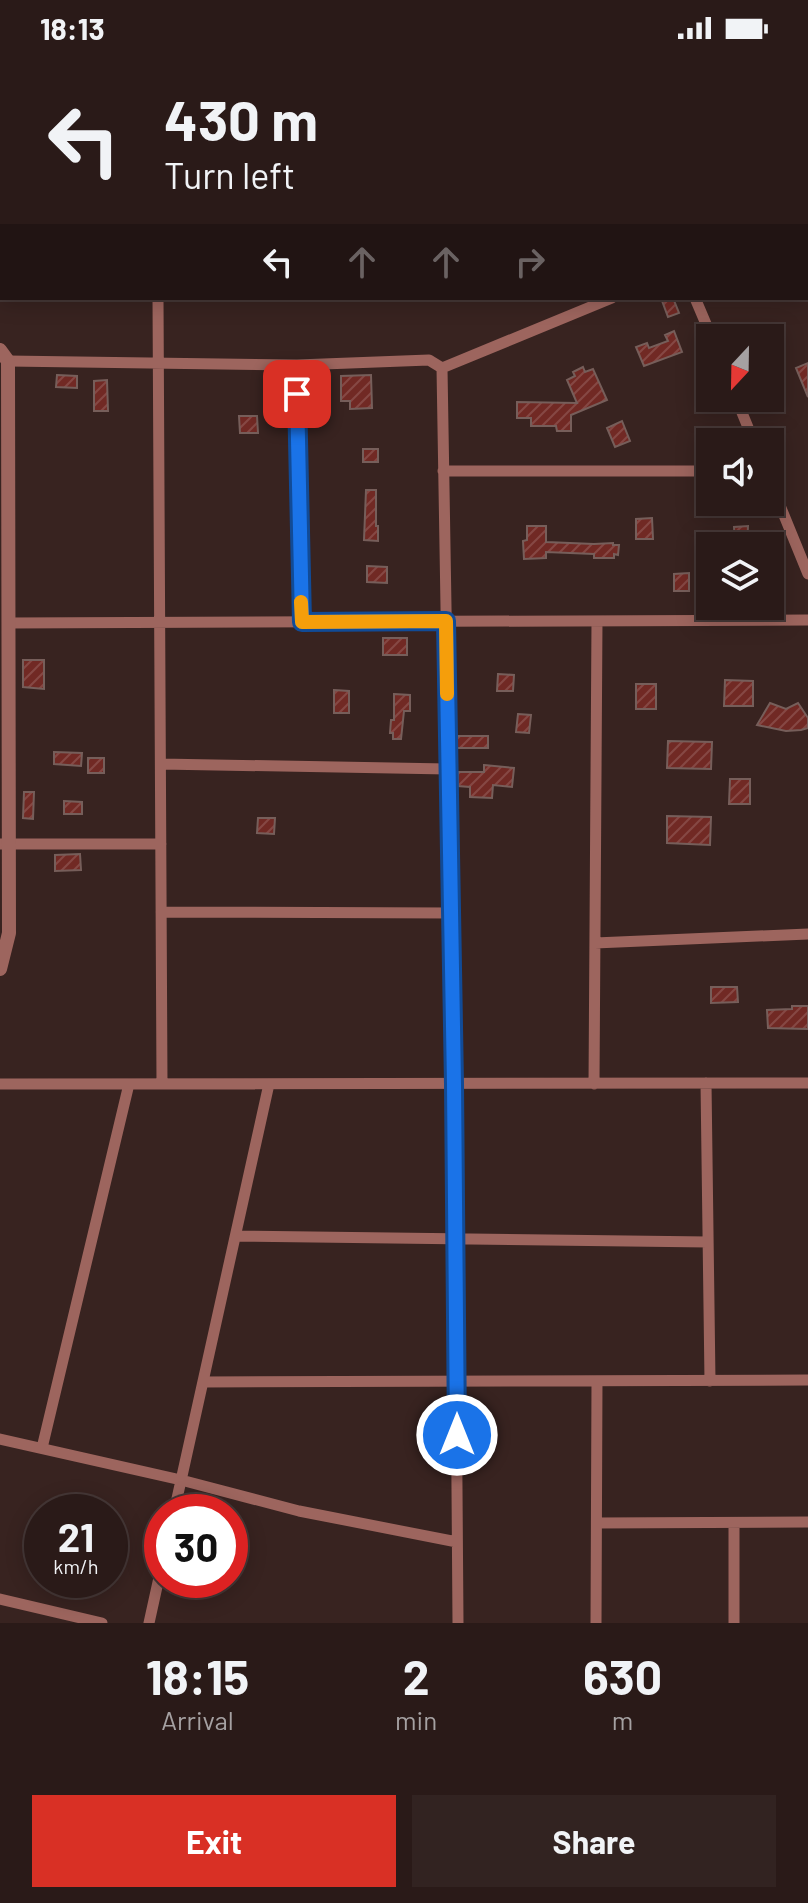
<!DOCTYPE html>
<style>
:root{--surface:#2a1a18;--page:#322321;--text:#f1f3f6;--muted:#a5a1a2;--line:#463837;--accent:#d93025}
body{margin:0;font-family:Barlow,sans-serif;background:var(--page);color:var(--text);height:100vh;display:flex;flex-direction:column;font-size:30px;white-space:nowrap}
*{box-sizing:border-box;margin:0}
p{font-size:26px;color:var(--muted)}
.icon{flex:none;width:44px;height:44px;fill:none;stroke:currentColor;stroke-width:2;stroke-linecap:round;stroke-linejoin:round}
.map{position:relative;height:1567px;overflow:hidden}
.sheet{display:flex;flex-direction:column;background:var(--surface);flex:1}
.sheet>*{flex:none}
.guide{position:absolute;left:0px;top:0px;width:808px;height:244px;box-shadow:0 4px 20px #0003,0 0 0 2px var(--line);background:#2a1a18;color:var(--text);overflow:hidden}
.needle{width:52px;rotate:202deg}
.tools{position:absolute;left:696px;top:268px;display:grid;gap:16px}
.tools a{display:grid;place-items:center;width:88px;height:88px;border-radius:0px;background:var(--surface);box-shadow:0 4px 20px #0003,0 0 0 2px var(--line);font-size:40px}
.speed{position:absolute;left:24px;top:1438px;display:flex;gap:16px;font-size:40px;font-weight:700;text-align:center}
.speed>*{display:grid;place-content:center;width:104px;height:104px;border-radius:50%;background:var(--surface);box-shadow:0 4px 20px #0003,0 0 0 2px var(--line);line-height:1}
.speed small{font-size:20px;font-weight:400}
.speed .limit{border:12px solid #d22;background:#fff;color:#111}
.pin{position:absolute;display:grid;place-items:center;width:68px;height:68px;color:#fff;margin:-34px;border-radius:16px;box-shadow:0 4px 12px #0006}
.me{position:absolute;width:88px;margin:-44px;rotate:0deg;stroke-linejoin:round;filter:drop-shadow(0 0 6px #0008)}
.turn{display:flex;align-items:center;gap:28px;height:168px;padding:0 32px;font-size:36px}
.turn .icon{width:104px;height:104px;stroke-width:2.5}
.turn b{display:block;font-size:56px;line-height:68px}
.lanes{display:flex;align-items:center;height:76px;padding:0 32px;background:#0003;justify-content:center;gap:40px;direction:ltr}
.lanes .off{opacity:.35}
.eta{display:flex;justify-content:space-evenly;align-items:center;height:136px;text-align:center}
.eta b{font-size:48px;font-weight:700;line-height:56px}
.primary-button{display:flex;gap:16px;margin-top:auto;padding:16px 32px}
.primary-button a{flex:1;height:92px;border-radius:0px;background:var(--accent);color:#fff;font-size:32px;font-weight:700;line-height:92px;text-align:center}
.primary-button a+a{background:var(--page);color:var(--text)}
.status{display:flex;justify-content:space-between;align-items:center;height:56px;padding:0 40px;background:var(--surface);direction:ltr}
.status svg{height:22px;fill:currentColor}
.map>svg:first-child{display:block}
.building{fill:url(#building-hatch);stroke:#765e5a;stroke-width:2}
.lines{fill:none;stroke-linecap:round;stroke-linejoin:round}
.minor{stroke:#9d655e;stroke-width:11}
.tertiary{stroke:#9d655e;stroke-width:14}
.route-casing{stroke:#114b97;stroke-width:20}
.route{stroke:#1a73e8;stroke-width:14}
.slow{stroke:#f59e0b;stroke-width:14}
</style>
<div class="status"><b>18:13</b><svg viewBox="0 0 49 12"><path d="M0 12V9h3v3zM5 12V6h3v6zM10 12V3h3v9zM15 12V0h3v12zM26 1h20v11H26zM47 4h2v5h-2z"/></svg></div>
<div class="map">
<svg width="808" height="1567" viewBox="0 0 808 1567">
<defs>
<pattern id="building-hatch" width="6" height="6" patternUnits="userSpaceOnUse" patternTransform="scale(2)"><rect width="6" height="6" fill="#712924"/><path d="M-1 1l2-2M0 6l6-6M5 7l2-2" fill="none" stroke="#864844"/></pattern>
</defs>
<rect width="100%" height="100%" fill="#382320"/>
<path class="building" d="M661 242H673L679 257 668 261Z
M674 275 682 296 644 310 636 291 647 287 649 292 668 285 665 279Z
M808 307V341L796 312Z
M583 311 585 316 593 313 607 344 571 359V375H557L556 370H531V362H517V346L577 347 567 324 575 320 573 316Z
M57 319 77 320V332L56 331Z
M371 319 372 352 350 353V345H341V320Z
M107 324 108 355H94V325Z
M239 360H257L258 377H240Z
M622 365 630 385 615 391 607 372Z
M363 393H378V406H363Z
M366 434H376V470H378V485L364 484Z
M652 462 653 483H636V463Z
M527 470H546V486L594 488 613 487V489H619L618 499 614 498V502H594V498L546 496V502L524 503 523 485 527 484Z
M748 470 747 490H735L734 471Z
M695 487H710V504H695Z
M367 510 387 511V527L367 526Z
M689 517V535H674V518Z
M383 582H407V599H383Z
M23 604H44V633L23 631Z
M498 618 514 619 513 635H497Z
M725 624 753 625V650H724Z
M636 628H656V653H636Z
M334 634 349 635V657H334Z
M394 638 410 639V655H404L401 683H393V677H390L391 664H394Z
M770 647 786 653 798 647 808 662V672L801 674 786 675 757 669Z
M518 658 531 659 529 677 516 676Z
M457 680H488V692H457Z
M668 685 712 686 711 713 667 712Z
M54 696 82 697 81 710 54 708Z
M88 702H104V717H88Z
M484 709 514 712 512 731 493 729 492 742 470 741V731L458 730V716H484Z
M730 723H750V748H729Z
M24 736H34L33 763 23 762Z
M64 745 82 746V758H64Z
M667 760 711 761 710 789 667 787Z
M258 762H275L274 778 257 777Z
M80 798 81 814 55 815V799Z
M711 931H737L738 946 711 947Z
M792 950H808V973L768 972 767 954 792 953Z"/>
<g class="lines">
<path class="minor" d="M112 0 114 2
M594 0 595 2
M727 0 728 2
M268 2 269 0
M804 2 808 0
M806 162 808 161
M0 199 2 198
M158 242 162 1028
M695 242 712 282
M8 305 297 309 429 304 442 312
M297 309 302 566
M442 312 454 1028 458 1567
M442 312 612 242
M736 342 754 386
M443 415H710
M770 425 808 518
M9 567 808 564
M161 708 448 713
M0 788H161
M161 856 451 857
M595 887 808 878
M706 1027 710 1325
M0 1028 808 1027
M594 1028 597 565
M236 1180 708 1186
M203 1326 808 1324
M0 1383 181 1424 299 1455 457 1486
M42 1392 129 1028
M174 1456 269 1028
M597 1467 808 1466
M734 1467V1567
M0 1543 102 1567
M149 1567 162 1508
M596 1567 597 1325"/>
<path class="tertiary" d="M0 294 8 305 9 877 0 913"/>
</g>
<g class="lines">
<defs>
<path id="route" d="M297 338 302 566 446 565 454 1028 457 1379"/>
</defs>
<use href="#route" class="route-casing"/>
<use href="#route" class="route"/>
<path class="slow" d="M301 546 302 566 446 565 447 638"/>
</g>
</svg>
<div class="tools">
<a><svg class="needle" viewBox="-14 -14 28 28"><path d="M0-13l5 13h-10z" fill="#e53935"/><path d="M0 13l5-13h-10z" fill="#a5a1a2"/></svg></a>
<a><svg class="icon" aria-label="sound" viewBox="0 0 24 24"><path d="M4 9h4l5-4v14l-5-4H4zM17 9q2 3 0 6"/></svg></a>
<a><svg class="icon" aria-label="layers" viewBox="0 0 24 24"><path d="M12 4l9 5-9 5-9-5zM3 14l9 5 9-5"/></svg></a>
</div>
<div class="speed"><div>21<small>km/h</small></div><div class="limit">30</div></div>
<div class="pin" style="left:297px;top:338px;background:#d93025"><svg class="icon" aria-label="arrive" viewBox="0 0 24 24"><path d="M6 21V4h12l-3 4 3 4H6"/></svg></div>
<svg class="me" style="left:457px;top:1379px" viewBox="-20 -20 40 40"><circle r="17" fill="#1a73e8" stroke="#fff" stroke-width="3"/><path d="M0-11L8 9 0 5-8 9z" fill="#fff"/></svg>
<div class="guide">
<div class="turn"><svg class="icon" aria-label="left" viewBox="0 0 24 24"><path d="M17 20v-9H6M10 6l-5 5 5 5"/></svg><div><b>430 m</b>Turn left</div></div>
<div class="lanes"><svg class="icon" aria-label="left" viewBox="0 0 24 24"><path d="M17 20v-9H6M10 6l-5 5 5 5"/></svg><svg class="icon off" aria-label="ahead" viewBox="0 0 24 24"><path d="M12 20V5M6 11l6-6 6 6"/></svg><svg class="icon off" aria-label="ahead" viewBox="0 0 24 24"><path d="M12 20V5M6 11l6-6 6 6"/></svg><svg class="icon off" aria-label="right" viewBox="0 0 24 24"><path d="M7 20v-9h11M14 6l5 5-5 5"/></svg></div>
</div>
</div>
<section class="sheet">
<div class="eta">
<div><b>18:15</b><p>Arrival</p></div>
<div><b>2</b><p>min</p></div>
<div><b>630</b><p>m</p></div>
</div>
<div class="primary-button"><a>Exit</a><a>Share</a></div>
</section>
